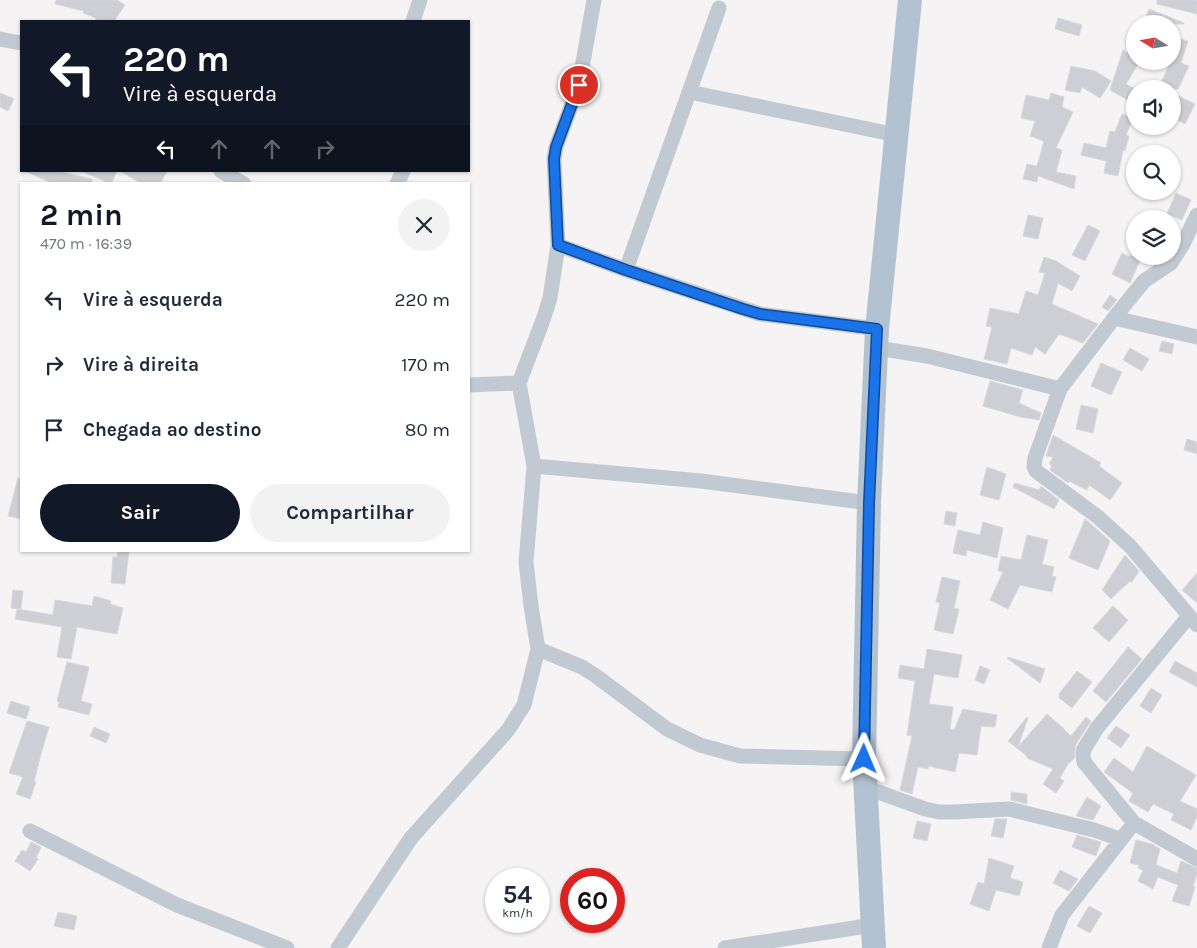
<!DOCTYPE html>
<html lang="pt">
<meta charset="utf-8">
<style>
:root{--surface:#fff;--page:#f2f2f3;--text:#1f2937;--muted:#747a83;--accent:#111827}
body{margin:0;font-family:Karla,sans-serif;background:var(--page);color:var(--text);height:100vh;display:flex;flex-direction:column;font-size:19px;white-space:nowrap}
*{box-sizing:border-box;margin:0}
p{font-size:16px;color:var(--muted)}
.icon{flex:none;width:28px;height:28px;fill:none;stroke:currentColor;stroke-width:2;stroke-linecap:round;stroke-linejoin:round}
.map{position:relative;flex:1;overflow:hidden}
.side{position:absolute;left:20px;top:182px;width:450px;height:370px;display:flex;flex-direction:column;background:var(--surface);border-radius:0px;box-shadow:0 1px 4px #0004}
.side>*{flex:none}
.top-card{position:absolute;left:20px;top:20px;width:450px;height:152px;border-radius:0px;box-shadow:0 1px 4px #0004;background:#111827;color:#fff;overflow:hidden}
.needle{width:32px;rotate:281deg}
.buttons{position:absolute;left:1126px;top:15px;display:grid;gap:10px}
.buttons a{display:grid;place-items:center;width:55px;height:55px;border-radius:50%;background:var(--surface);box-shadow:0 1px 4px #0004;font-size:25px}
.speed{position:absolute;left:485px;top:868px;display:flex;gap:10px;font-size:25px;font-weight:700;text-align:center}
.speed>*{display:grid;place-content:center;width:65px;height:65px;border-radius:50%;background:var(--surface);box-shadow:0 1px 4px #0004;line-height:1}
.speed small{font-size:12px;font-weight:400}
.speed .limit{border:8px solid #d22;background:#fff;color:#111}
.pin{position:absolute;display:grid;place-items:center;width:42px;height:42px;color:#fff;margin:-21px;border:2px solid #fff;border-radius:50%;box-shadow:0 1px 5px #0007}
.me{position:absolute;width:55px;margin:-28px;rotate:1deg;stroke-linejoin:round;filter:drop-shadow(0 0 4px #0008)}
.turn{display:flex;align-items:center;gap:18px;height:105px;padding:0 20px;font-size:22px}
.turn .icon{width:65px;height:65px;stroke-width:2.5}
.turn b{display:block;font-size:35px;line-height:42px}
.lanes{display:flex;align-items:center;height:48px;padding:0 20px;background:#0003;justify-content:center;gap:25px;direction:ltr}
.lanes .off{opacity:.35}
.round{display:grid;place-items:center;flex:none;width:52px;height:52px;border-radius:26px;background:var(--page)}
.headline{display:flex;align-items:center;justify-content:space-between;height:85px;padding:0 20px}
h1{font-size:30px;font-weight:700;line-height:38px;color:var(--accent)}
.primary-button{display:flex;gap:10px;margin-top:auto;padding:10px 20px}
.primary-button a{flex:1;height:58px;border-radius:30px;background:var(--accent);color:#fff;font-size:20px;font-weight:700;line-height:58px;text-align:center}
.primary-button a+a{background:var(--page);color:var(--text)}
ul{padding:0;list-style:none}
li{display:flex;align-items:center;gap:15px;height:65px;padding:0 20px}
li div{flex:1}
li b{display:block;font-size:19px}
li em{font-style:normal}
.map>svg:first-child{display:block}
.building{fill:#cdcfd5;stroke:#d7d9de}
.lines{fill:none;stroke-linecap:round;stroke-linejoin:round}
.minor{stroke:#c1cad2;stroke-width:15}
.primary{stroke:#b3c2d1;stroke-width:24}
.route-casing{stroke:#114b97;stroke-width:12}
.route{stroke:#1a73e8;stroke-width:9}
</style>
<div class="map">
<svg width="1197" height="948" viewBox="0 0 1197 948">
<rect width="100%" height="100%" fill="#f5f3f3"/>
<path class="building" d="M56 0H117L125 5 114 21H95L96 18 83 13 84 11 55 4Z
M1157 0H1197V14L1157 4Z
M1149 9 1184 23V24H1155L1145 20Z
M1058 18 1082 25 1079 36 1055 29Z
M1172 37 1188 41 1181 63 1189 66 1178 89H1158L1171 61H1172Z
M1123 50 1135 58V61H1140L1126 84 1135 89V104L1110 90Z
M1071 66 1095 71 1111 81 1100 98 1082 87 1080 93 1065 90Z
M0 93 14 99 8 111 0 107Z
M1051 93 1064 97 1062 107 1073 112 1056 148 1062 150 1056 172 1076 176 1074 189 1038 176 1037 182 1023 179 1027 164 1037 166 1044 141 1030 136 1035 121 1021 118 1026 95 1049 100Z
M1172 93 1195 104 1185 124 1172 117Z
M1122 114 1133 118 1126 135 1129 136 1125 151 1123 150 1118 176 1104 173 1106 161 1081 155 1084 143 1106 148 1110 131 1115 132Z
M25 171H57L92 179V184H54Z
M81 171H117L111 184Z
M120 171H167L160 184H142Z
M1176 193 1191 200 1182 220 1167 214Z
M1028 215 1043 218 1038 239 1023 236Z
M1088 225 1100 231 1085 261 1072 255Z
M1122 253 1128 256H1142L1130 283 1112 274Z
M1044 257 1056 261 1080 276 1072 291 1058 283 1052 304 1098 324 1083 343 1059 334 1045 354 1035 347 1032 355 1011 348 1007 364 984 359 992 327 986 326 990 308 1019 314 1026 291 1038 295 1045 273 1039 272Z
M1110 295 1117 300 1108 311 1102 307Z
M1162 341 1174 344 1172 354 1159 351Z
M1130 348 1149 359 1142 371 1123 360Z
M1101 363 1122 372 1111 395 1091 386Z
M990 381 1023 390 1019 403 1041 413 1039 420 1020 417 983 406Z
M1081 405 1098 409 1093 433 1076 429Z
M1053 435 1101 463 1099 466 1122 483 1110 500 1089 485 1087 490 1069 481 1068 483 1050 470 1052 465 1049 464 1053 457 1046 456Z
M1187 439 1197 442V454L1184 450Z
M987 467 1006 474 999 500 980 495Z
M18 478 21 479V519L8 516Z
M1015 483 1039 490 1041 486 1059 500 1054 509 1013 487Z
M946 511 957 513 955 526 944 524Z
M1085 519 1110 541 1098 570 1069 558Z
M983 522 1003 528 997 558 967 550 966 556 953 553 958 530 980 535Z
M1027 535 1048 540 1042 564 1054 567 1052 576 1056 577 1052 592 1020 585 1008 609 990 600 1003 572 998 571 1001 556 1021 560Z
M118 551H129L125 584 111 583 113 557H117Z
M1125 555 1139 571 1132 582 1130 581 1111 599 1102 590Z
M1197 573V603L1182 590Z
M942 577 960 581 954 608 959 609 953 634 934 630 940 603 936 602Z
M13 590 23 591 21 609 11 608Z
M94 596 111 601 110 604 123 608 117 634 77 627 71 659 57 657 62 627 15 619 17 609 53 615 55 600 92 606Z
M1113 606 1128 620 1109 642 1093 628Z
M1128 647 1142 659 1106 702 1093 691Z
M927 649 962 655 958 678 934 674 929 704 953 707 950 729 954 730 963 709 997 715 995 727 981 726 977 755 959 753 955 772 928 766V769L918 767 912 794 900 790 912 736 907 735 915 681 898 678 900 665 924 669Z
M1008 657 1045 669 1040 683 1007 658Z
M1175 661 1197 673V687L1169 672Z
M67 662 89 667 81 701 92 704 89 715 58 707 59 702 57 701Z
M980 666 990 670 984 684 975 680Z
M1077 671 1092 682 1072 708 1059 698V694Z
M1151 688 1162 695 1151 713 1140 706Z
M11 701 30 707 26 719 7 713Z
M1047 714 1064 729 1071 736 1086 717 1091 721 1076 744 1074 759 1068 764 1060 778 1064 781 1056 793 1043 784 1053 769 1027 758V756L1008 741 1027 717 1028 718 1018 747Z
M27 721 49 727 41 754 34 782H36L30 799 16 794 23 777 9 773Z
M1116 726 1130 735 1121 748 1107 738Z
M94 727 110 734 106 743 90 736Z
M1147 746 1196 775 1180 801 1197 809V817L1191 830 1171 820 1174 814 1153 804 1148 812 1129 801 1133 793 1104 772 1114 758 1133 772Z
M1011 792 1027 794V804L1011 800Z
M1087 797 1101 806 1093 820 1076 816Z
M995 819H1007L1003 838 991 836Z
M917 821 931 824 927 841 913 838Z
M1077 835 1101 842 1096 856 1072 847Z
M1136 840 1152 844 1160 849 1156 865 1177 873 1181 861 1197 868V874L1193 886 1195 887 1189 906 1172 901 1178 885 1158 877 1153 889 1138 881 1143 870 1138 868 1139 865 1130 863Z
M31 842 41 847 36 858 38 859 30 871 15 861 22 850 26 852Z
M989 858 1014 866 1010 878 1023 882 1019 896 996 890 989 911 970 904 978 882 984 884Z
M1060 870 1078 879 1069 891 1053 883Z
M1089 906 1102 913 1090 933 1077 926Z
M58 912 77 916 74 930 54 926Z"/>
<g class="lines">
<path class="minor" d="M413 21 420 0
M0 39 21 43
M689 92 897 135
M221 171 244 184
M397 184 403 171
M558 245 626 270 760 314 877 329
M626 270 719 8
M1114 318 1197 337
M877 348 927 356 1060 389 1114 318 1144 281 1171 263 1183 244 1197 215
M469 385 519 383
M1060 389 1035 458 1034 467 1036 471 1098 517 1130 546 1197 625
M534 466 701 481 869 503
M538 649 582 667 596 676 667 729 700 745 740 756 864 759
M867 788 925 809 939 812H954L1009 809 1094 830 1120 839
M1134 823 1197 859
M30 831 177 905 287 948
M338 948 411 838 508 730 524 705 538 649 531 606 526 562 534 466 519 383 543 320 550 298 558 245 554 159 556 147 579 85 594 0
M725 948 873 925
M1049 948 1062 915 1134 823 1084 762 1083 756 1084 749 1097 728 1189 616"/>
<path class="primary" d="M874 948 864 759 869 503 877 329 910 0"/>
</g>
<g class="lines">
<defs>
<path id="route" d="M579 85 556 147 554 159 558 245 626 270 743 309 760 314 877 329 869 503 864 759"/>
</defs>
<use href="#route" class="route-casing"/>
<use href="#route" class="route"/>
</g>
</svg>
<div class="buttons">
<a><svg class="needle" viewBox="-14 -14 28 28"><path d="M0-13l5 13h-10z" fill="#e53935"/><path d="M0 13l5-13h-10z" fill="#747a83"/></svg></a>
<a><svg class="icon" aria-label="sound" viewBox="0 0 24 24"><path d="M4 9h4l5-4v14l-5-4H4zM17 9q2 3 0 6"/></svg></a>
<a><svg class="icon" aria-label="search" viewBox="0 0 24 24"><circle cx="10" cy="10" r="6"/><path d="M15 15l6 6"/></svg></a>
<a><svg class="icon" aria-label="layers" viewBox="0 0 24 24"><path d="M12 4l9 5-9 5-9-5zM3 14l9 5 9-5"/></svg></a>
</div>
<div class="speed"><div>54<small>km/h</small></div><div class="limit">60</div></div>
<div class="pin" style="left:579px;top:85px;background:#d93025"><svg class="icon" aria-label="arrive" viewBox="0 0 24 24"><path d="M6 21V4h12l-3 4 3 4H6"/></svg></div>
<svg class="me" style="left:864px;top:759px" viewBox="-20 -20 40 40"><path d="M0-17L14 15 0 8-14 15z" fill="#1a73e8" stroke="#fff" stroke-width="4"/></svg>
<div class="top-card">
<div class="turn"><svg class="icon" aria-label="left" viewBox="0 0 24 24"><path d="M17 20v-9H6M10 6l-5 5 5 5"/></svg><div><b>220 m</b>Vire à esquerda</div></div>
<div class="lanes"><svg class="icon" aria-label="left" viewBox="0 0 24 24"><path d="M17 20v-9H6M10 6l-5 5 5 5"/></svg><svg class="icon off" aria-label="ahead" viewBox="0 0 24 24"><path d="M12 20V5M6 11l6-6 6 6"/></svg><svg class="icon off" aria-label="ahead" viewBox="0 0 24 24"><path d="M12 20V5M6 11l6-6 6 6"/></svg><svg class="icon off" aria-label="right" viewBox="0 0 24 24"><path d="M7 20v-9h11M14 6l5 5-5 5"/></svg></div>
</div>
<section class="side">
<div class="headline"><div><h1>2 min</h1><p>470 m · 16:39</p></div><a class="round"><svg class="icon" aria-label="close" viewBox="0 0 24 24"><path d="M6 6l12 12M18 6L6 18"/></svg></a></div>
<ul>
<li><svg class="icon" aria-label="left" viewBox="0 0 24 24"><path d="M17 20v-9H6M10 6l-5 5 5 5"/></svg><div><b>Vire à esquerda</b></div><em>220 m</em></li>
<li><svg class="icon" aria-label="right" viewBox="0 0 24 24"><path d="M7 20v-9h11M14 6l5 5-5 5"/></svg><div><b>Vire à direita</b></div><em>170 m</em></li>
<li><svg class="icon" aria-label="arrive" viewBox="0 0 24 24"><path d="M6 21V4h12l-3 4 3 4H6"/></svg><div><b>Chegada ao destino</b></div><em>80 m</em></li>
</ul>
<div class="primary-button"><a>Sair</a><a>Compartilhar</a></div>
</section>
</div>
